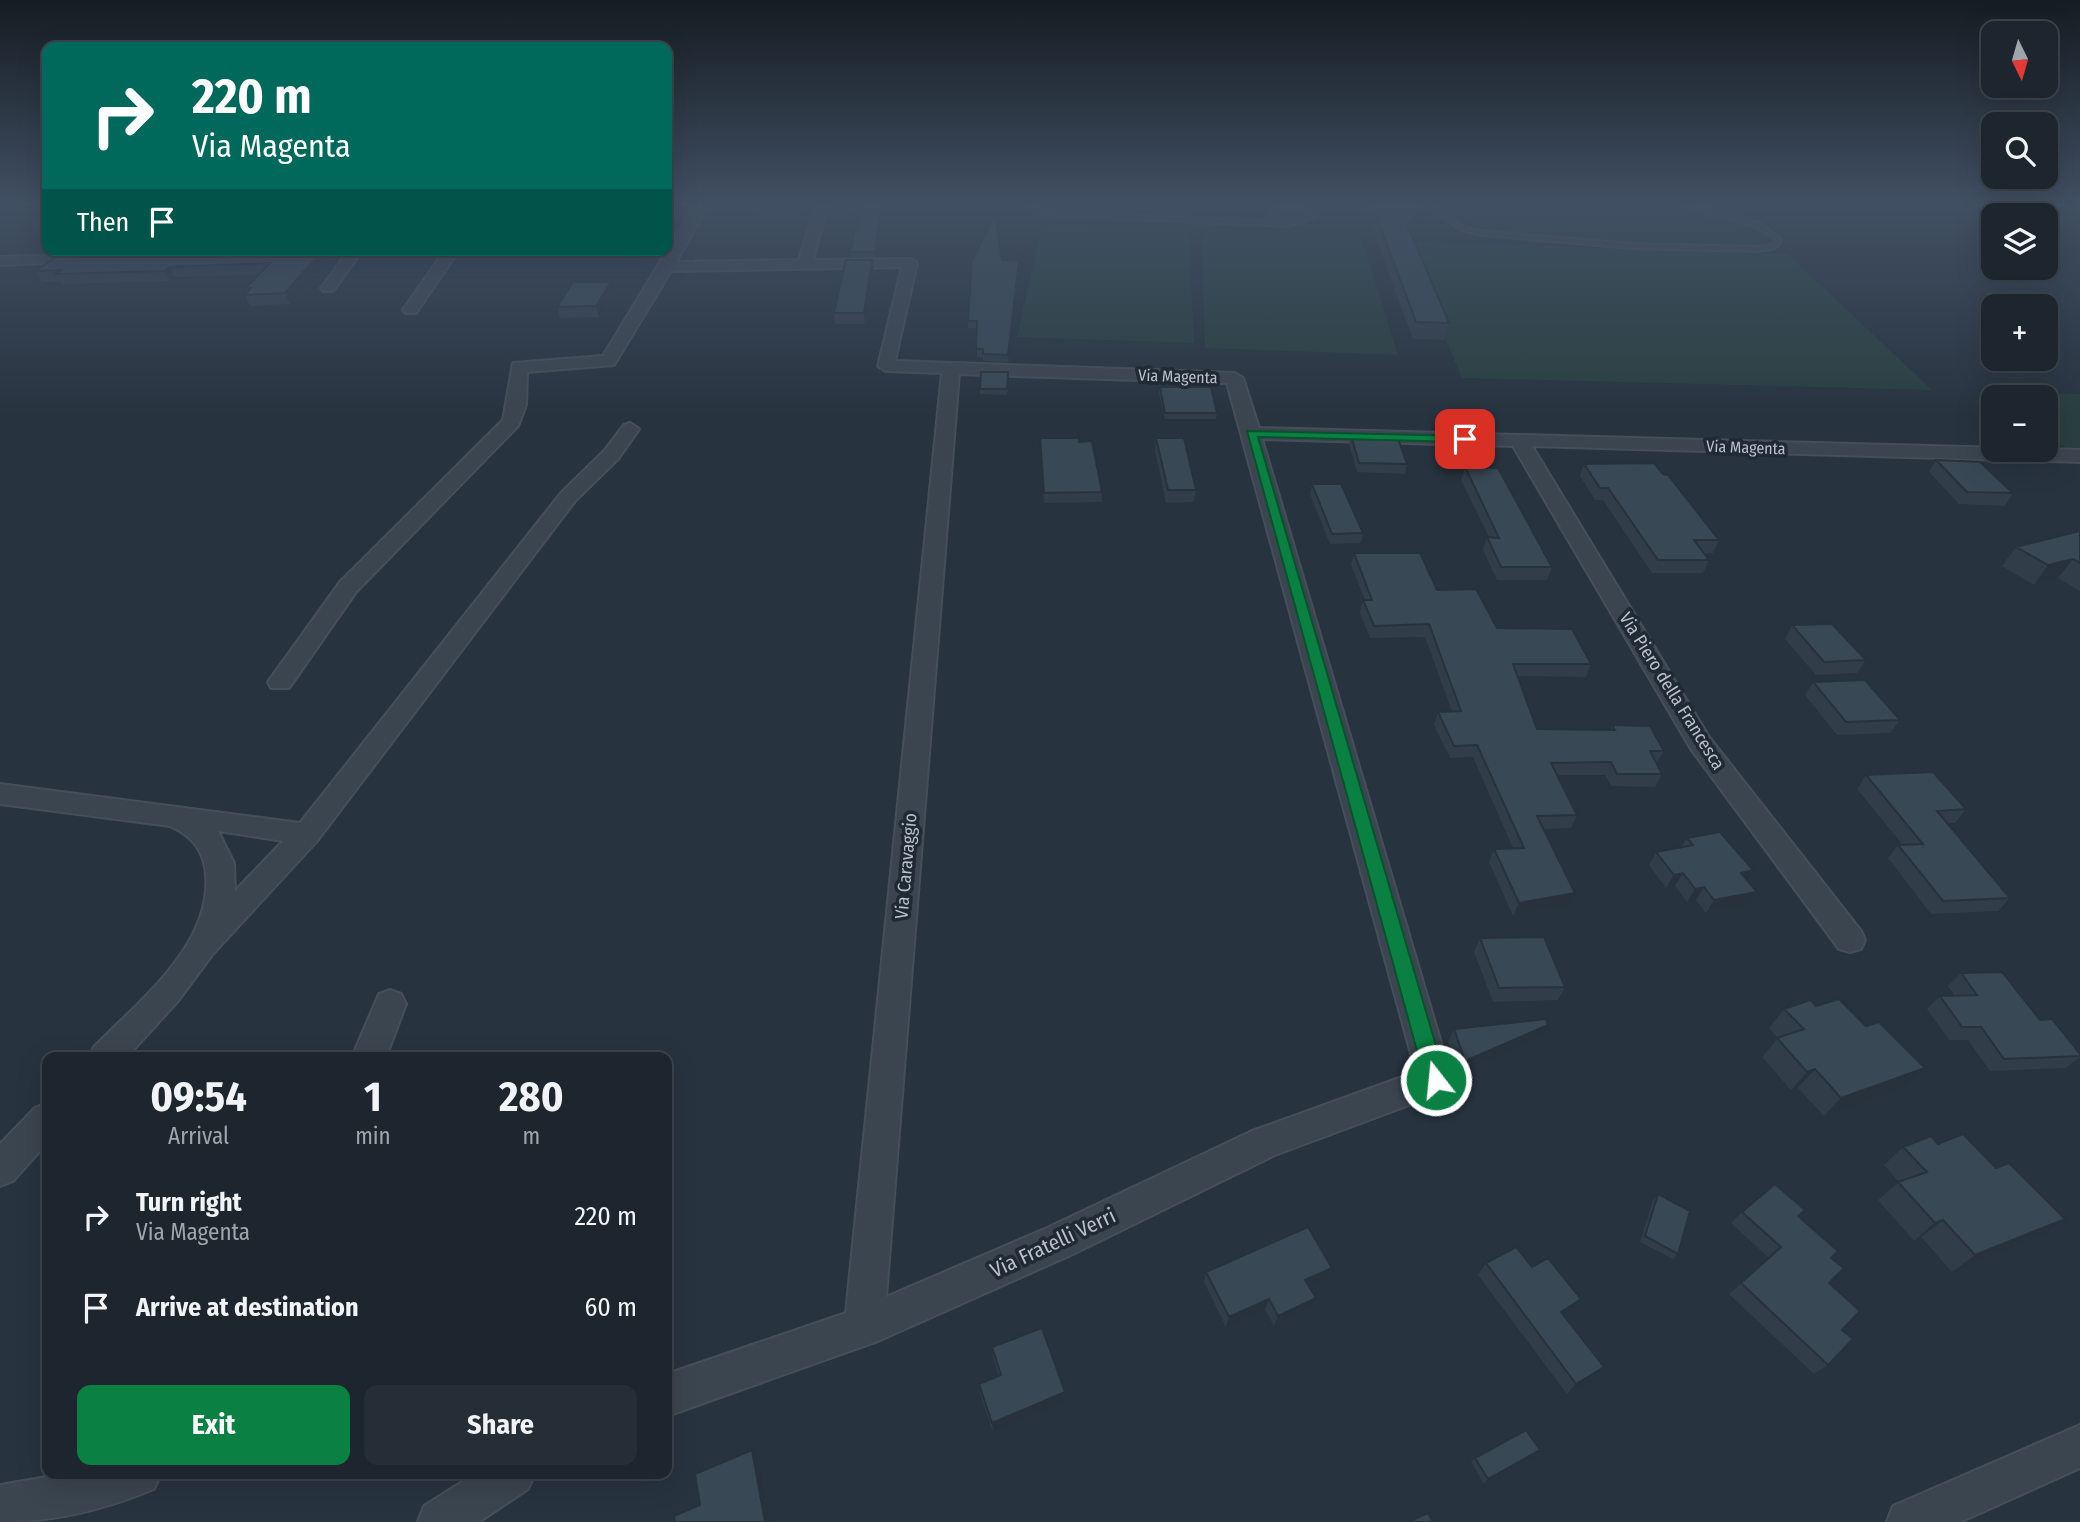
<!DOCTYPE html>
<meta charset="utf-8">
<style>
:root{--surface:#1d262f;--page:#252e37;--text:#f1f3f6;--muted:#a0a5aa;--line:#3b434b;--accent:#0b8043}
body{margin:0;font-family:"Fira Sans Condensed",sans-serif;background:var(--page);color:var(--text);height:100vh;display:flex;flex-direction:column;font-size:26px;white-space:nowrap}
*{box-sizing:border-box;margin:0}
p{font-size:23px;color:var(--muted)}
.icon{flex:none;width:38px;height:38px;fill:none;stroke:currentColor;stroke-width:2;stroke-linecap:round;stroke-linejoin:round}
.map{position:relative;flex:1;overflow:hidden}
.details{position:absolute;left:42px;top:1052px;width:630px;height:427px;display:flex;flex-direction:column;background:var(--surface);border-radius:14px;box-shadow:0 7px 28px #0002,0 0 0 2px var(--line)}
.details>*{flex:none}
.hud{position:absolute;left:42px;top:42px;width:630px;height:214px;border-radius:14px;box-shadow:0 7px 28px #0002,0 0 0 2px var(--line);background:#00695c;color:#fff;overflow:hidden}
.needle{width:46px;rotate:175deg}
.tools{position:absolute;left:1981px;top:21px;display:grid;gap:14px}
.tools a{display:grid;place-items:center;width:77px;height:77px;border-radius:14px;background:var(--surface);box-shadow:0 7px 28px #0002,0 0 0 2px var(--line);font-size:35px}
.pin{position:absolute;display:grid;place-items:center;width:60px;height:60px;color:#fff;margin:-30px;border-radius:14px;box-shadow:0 4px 10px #0006}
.me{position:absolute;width:77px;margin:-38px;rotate:344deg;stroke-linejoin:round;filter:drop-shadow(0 0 5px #0008)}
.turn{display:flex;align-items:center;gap:24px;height:147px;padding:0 35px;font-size:32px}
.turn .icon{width:91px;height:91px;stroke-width:2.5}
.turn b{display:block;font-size:49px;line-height:60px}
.then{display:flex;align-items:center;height:66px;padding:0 35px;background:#0003;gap:14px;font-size:26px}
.eta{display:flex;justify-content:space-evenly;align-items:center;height:119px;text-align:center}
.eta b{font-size:42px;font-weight:700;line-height:49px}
.button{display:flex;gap:14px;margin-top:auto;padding:14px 35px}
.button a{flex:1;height:80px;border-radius:14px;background:var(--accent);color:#fff;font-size:28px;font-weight:700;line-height:80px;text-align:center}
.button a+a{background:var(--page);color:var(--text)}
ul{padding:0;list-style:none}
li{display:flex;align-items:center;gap:21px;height:91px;padding:0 35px}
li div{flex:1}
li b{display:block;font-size:26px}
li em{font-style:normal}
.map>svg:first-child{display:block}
.green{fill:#293f40}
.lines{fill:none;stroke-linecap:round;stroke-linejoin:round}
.lane-casing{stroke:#454e59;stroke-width:4}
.street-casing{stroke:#454e59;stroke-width:4}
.lane{fill:#3b454f;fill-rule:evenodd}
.street{fill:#3b454f;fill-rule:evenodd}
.wall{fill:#313e49}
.shaded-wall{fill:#28323c}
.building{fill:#394855;stroke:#28323c;stroke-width:2}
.route{fill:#0b8043;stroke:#07532c;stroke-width:2}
.labels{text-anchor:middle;stroke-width:7;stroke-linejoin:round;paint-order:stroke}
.far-street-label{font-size:16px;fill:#b8c0ca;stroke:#202a35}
.street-label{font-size:18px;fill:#b8c0ca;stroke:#202a35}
.near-street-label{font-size:21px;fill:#b8c0ca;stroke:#202a35}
</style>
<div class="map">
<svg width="2080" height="1522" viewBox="0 0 2080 1522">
<rect width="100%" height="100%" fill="#27333f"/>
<path class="green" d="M831 204H939L828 218Z
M1432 204H1679C1706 218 1748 211 1767 236L1750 246 1632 243 1484 230Z
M1042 224 1189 228 1194 343 1017 337Z
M1201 228 1360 233 1398 355 1205 348Z
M1404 241 1788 254 1932 390 1462 378Z
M1999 392 2080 394V449H2066L2046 432V397H2006Z"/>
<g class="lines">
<defs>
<path id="lane" d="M1029 204H1035L1040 210 1056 212 1288 222 1270 216 1271 211C1287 204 1303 205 1316 216L1304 222 1288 226 1056 216 1036 213ZM1284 210 1302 212 1308 216 1295 220 1276 215V213Z
M1422 204H1429L1466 228 1482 231 1632 244 1757 247 1768 246 1774 243 1775 239C1745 215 1714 222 1685 204H1693L1759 223 1781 239 1779 245 1772 249 1757 251 1632 248 1482 235 1462 230Z"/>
<path id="street" d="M816 204H828L813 260 910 259 917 263 895 361 1234 373 1243 378 1259 428 2080 450V462L1532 446 1709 737 1861 931 1865 940 1861 949 1850 952 1839 949 1691 749 1513 446 1262 439 1452 1080 1447 1091 1275 1155 1073 1254 878 1341 667 1416V1374L846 1313 942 373 886 371 878 366 902 267 671 271 614 365 527 372 526 405 518 426 356 592 289 688H271L268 682 340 582 503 420 513 363 603 356 694 206 706 209 676 262 799 260ZM959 374 1227 383 1416 1072 1252 1131 1047 1228 886 1297Z
M349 250H363L333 291H323L321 288Z
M445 250H459L416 313H406L403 310Z
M89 254 96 258 94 261 0 265V257Z
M630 423 639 429 618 459 575 501 317 841 212 955 178 1001 127 1057H89L94 1047C138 1002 212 945 206 875 204 850 192 836 170 826L0 804V784L300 823 561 493 604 451 624 425ZM218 831 283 841 235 891 234 863Z
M390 990 401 994 406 1004 386 1057H352L379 994Z
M47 1103V1143L13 1181 0 1186V1144L35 1108Z
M2080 1425V1468L1960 1522H1887L1893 1506Z
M64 1474H161L154 1489C104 1510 55 1522 0 1522V1485Z
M475 1474H535L528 1489 479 1522H418L424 1506Z"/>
</defs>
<use href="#lane" class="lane-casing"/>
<use href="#street" class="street-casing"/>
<use href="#lane" class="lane"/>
<use href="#street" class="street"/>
</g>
<path class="wall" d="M757 204H801L798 216 757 217 756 208Z
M883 204 875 257H851L850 252Z
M1363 204H1432L1430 213 1410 232 1449 323 1445 340 1413 339Z
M47 208V230L35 231 29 221Z
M159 250H330L332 255 290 304 250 306 245 295 248 292 246 288 260 274 175 277 170 281 62 284 61 281 42 282 36 271Z
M872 260 873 270 865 324H835L834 313Z
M1002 260 1019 261 1009 362 983 361V357H977V328H968V321Z
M614 292 599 317 560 318 557 307Z
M1008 372 1007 395 980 394V389Z
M1160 387 1217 413 1216 419H1165L1159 393Z
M1351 435 1407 464 1405 474 1357 472 1349 444Z
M1040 438 1079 442 1102 492V502L1044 503Z
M1156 438 1196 490 1194 502 1166 503 1155 450Z
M1936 460 2013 493 2005 506 1959 504 1929 472Z
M1584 464 1663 474 1719 540 1713 553H1704L1709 560 1703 573H1652L1603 500H1595L1580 476Z
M1465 467 1552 567 1547 580H1497L1483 550 1487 537H1489L1461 480Z
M1312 484 1363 533 1361 543 1330 544 1310 494Z
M2080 531V591L2058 578 2034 585 2002 566 2016 547Z
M1354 553 1437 590 1497 628 1591 664 1586 677 1518 676 1537 729 1610 730 1612 725 1664 751 1656 764 1662 774 1655 787 1611 786 1605 775H1557L1577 815 1571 828 1543 829 1568 906 1513 916 1489 862 1494 849 1513 848 1473 757 1450 758 1434 725 1438 712 1452 711 1425 637 1370 638 1360 613 1363 600H1365L1351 565Z
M1792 625 1866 660 1857 673 1816 675 1785 639Z
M1813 682 1900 720 1890 733 1837 735 1805 695Z
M1866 775 1966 809 1955 823H1947L2010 898 1998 911 1931 914 1888 858 1898 845 1902 844 1857 789Z
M1687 838 1747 880 1748 905 1706 913 1696 900 1687 902 1675 886 1666 888 1649 865 1656 852 1681 847Z
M1480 938 1565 987 1558 1000 1493 1002 1474 952Z
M1961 973 2040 1020 2080 1054V1057L2066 1068 1990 1071 1968 1040H1949L1927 1009 1940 996H1955L1948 986Z
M1816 1006 1866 1026 1925 1068 1906 1087 1824 1116 1798 1088 1791 1090 1762 1057 1778 1038 1769 1028 1784 1009Z
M1454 1029 1540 1038 1459 1073 1448 1042Z
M1938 1144 2041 1236 1952 1272 1921 1237 1914 1241 1878 1200 1899 1182 1884 1165 1903 1147Z
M1658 1194 1678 1254 1673 1259 1640 1242 1653 1200Z
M1742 1212 1798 1216 1831 1258 1829 1283 1842 1330 1828 1365 1814 1374 1729 1294 1769 1258 1731 1223Z
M1486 1263 1532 1267 1581 1299 1572 1310 1564 1315 1594 1377 1567 1394 1478 1275Z
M1332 1268 1328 1278 1309 1286 1316 1298 1312 1308 1274 1326 1265 1309 1226 1327 1204 1282 1206 1272Z
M992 1347 1065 1392V1402L993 1432 980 1394 979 1384 999 1376 993 1357Z
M1535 1455 1484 1484 1471 1462 1475 1458Z"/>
<path class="shaded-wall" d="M0 204H13L1 215Z
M797 204H801L798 216 796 207Z
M882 204H883L875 257V252Z
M1428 204H1432L1430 213 1404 239 1407 224Z
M323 250H330L332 255 290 304 285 293Z
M872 260 873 270 865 324 864 313Z
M1019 261V268L1009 362 1008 355Z
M170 267 175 277 170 281 165 271Z
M611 282 614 292 599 317 596 306Z
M2073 559 2058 578 2034 585 2048 565Z
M1753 870 1744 884 1741 873Z
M1683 873 1675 886 1666 888 1674 875Z
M1704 887 1696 900 1687 902 1695 889Z
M1757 892 1748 905 1706 913 1714 900Z
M1575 893 1568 906 1513 916 1519 903Z
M1548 1025 1540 1038 1459 1073 1465 1061Z
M1925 1068 1906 1087 1824 1116 1841 1098Z
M1815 1069 1798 1088 1791 1090 1807 1072Z
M2065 1219 2041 1236 1952 1272 1975 1255Z
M1943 1220 1921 1237 1914 1241 1935 1223Z
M1332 1268 1328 1278 1301 1290 1305 1280Z
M1316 1298 1312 1308 1274 1326 1278 1316Z
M1269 1299 1265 1309 1226 1327 1229 1317Z
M1581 1299 1572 1310 1552 1322 1561 1312Z
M1604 1367 1594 1377 1567 1394 1576 1384Z
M1065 1392V1402L993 1432 992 1423Z
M752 1450 758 1459 769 1522H765Z
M1540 1450 1535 1455 1484 1484 1488 1479Z"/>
<path class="building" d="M757 204H797L796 207 756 208Z
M862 204H882L875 252H850Z
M1372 204H1428L1407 224 1449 323 1416 322Z
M47 208V220L29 221Z
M995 214 1002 260 1019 261 1008 355 983 354V349H976L977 321H968L972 261Z
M159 250H323L285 293 245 295 251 288H246L270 263 170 267 165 271 56 274 61 270 36 271 59 255Z
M846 260H872L864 313H834Z
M573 282H611L596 306 557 307Z
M981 372H1008L1007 389H980Z
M1160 387H1211L1217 413H1165Z
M1351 435 1397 436 1407 464 1359 463Z
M1040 438H1079V442L1092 441 1102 492 1044 493Z
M1156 438H1184L1196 490H1168Z
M1936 460 1980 462 2013 493 1967 492Z
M1654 463 1663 474 1668 475 1719 540H1694L1709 560H1658L1608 488H1600L1584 464Z
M1465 467 1498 468 1552 567H1501L1487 537 1499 538Z
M1312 484H1341L1363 533 1332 534Z
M2080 531V563L2073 559 2048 565 2016 547Z
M1354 553H1420L1437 590 1476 589 1497 628 1572 629 1591 664H1513L1537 729 1615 730 1612 725 1650 726 1664 751H1650L1662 774H1617L1611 762 1551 763 1577 815 1537 816 1575 893 1519 903 1494 849 1524 848 1477 745 1454 746 1438 712 1461 711 1429 624 1374 626 1363 600H1372Z
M1832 624 1866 660 1824 662 1792 625Z
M1865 680 1900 720 1846 722 1813 682Z
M1933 772 1966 809 1937 811 2010 898 1943 901 1898 845 1923 844 1866 775Z
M1720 832 1753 870 1741 873 1757 892 1714 900 1704 887 1695 889 1683 873 1674 875 1656 852 1693 845 1687 838Z
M1544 937 1565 987 1499 988 1480 938Z
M2002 972 2040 1020 2052 1019 2080 1054V1056L2004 1059 1981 1027H1962L1940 996 1977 995 1961 973Z
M1839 999 1866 1026 1879 1022 1925 1068 1841 1098 1815 1069 1807 1072 1777 1038 1804 1029 1784 1009 1810 1000 1816 1006Z
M1546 1019 1548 1025 1465 1061 1454 1029Z
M1963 1134 1996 1168 2009 1163 2065 1219 1975 1255 1943 1220 1935 1223 1898 1182 1927 1172 1903 1147 1931 1136 1938 1144Z
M1775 1184 1805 1210 1798 1216 1838 1251 1831 1258 1844 1268 1829 1283 1860 1311 1842 1330 1853 1339 1828 1365 1741 1283 1781 1247 1742 1212Z
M1658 1194 1690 1211 1678 1254 1645 1236Z
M1308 1227 1332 1268 1305 1280 1316 1298 1278 1316 1269 1299 1229 1317 1206 1272Z
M1516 1247 1532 1267 1548 1258 1581 1299 1561 1312 1604 1367 1576 1384 1486 1263Z
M1042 1328 1065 1392 992 1423 979 1384 1001 1375 992 1347Z
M1526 1430 1540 1450 1488 1479 1475 1458Z
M752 1450 765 1522H675L674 1516 700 1505 695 1474Z
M1428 1513 1433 1522H1408Z"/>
<linearGradient id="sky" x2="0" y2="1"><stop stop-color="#151c23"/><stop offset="0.49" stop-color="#415063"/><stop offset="1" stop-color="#415063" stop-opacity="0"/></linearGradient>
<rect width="2080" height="417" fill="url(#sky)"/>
<path class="route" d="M1247 431 1465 436 1471 439 1465 442 1258 437 1446 1080 1443 1086 1436 1089 1428 1086 1425 1080Z"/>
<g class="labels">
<g class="far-street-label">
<text transform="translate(1178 376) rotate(2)" y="6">Via Magenta</text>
<text transform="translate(1746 447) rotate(2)" y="6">Via Magenta</text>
</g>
<g class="street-label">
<text transform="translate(1672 691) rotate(58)" y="6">Via Piero della Francesca</text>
<text transform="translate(906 866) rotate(-85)" y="6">Via Caravaggio</text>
</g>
<g class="near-street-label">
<text transform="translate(1053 1243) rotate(-25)" y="7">Via Fratelli Verri</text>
</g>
</g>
</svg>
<div class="tools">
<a><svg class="needle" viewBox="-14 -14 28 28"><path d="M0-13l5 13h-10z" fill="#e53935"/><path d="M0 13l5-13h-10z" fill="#a0a5aa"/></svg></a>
<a><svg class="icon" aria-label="search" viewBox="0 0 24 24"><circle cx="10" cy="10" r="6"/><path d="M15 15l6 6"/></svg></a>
<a><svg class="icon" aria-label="layers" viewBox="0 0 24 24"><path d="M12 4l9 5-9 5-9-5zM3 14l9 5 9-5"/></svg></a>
<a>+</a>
<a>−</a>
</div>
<div class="pin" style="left:1465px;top:439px;background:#d93025"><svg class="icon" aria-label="arrive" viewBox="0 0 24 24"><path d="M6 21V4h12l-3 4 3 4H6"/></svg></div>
<svg class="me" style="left:1436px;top:1080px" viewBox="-20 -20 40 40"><circle r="17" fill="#0b8043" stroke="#fff" stroke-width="3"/><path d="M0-11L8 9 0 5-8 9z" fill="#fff"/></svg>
<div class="hud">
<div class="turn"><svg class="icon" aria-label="right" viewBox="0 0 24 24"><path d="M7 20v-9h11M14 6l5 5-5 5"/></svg><div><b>220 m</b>Via Magenta</div></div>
<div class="then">Then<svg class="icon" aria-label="arrive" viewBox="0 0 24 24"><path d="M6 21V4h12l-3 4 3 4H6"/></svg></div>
</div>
<section class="details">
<div class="eta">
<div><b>09:54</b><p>Arrival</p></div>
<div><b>1</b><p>min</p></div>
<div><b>280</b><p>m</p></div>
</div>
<ul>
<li><svg class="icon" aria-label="right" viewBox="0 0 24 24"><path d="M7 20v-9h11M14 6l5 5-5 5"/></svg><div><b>Turn right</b><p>Via Magenta</p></div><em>220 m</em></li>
<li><svg class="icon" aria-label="arrive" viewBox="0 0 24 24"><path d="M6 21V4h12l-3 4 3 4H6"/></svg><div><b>Arrive at destination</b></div><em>60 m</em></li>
</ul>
<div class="button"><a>Exit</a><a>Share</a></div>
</section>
</div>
